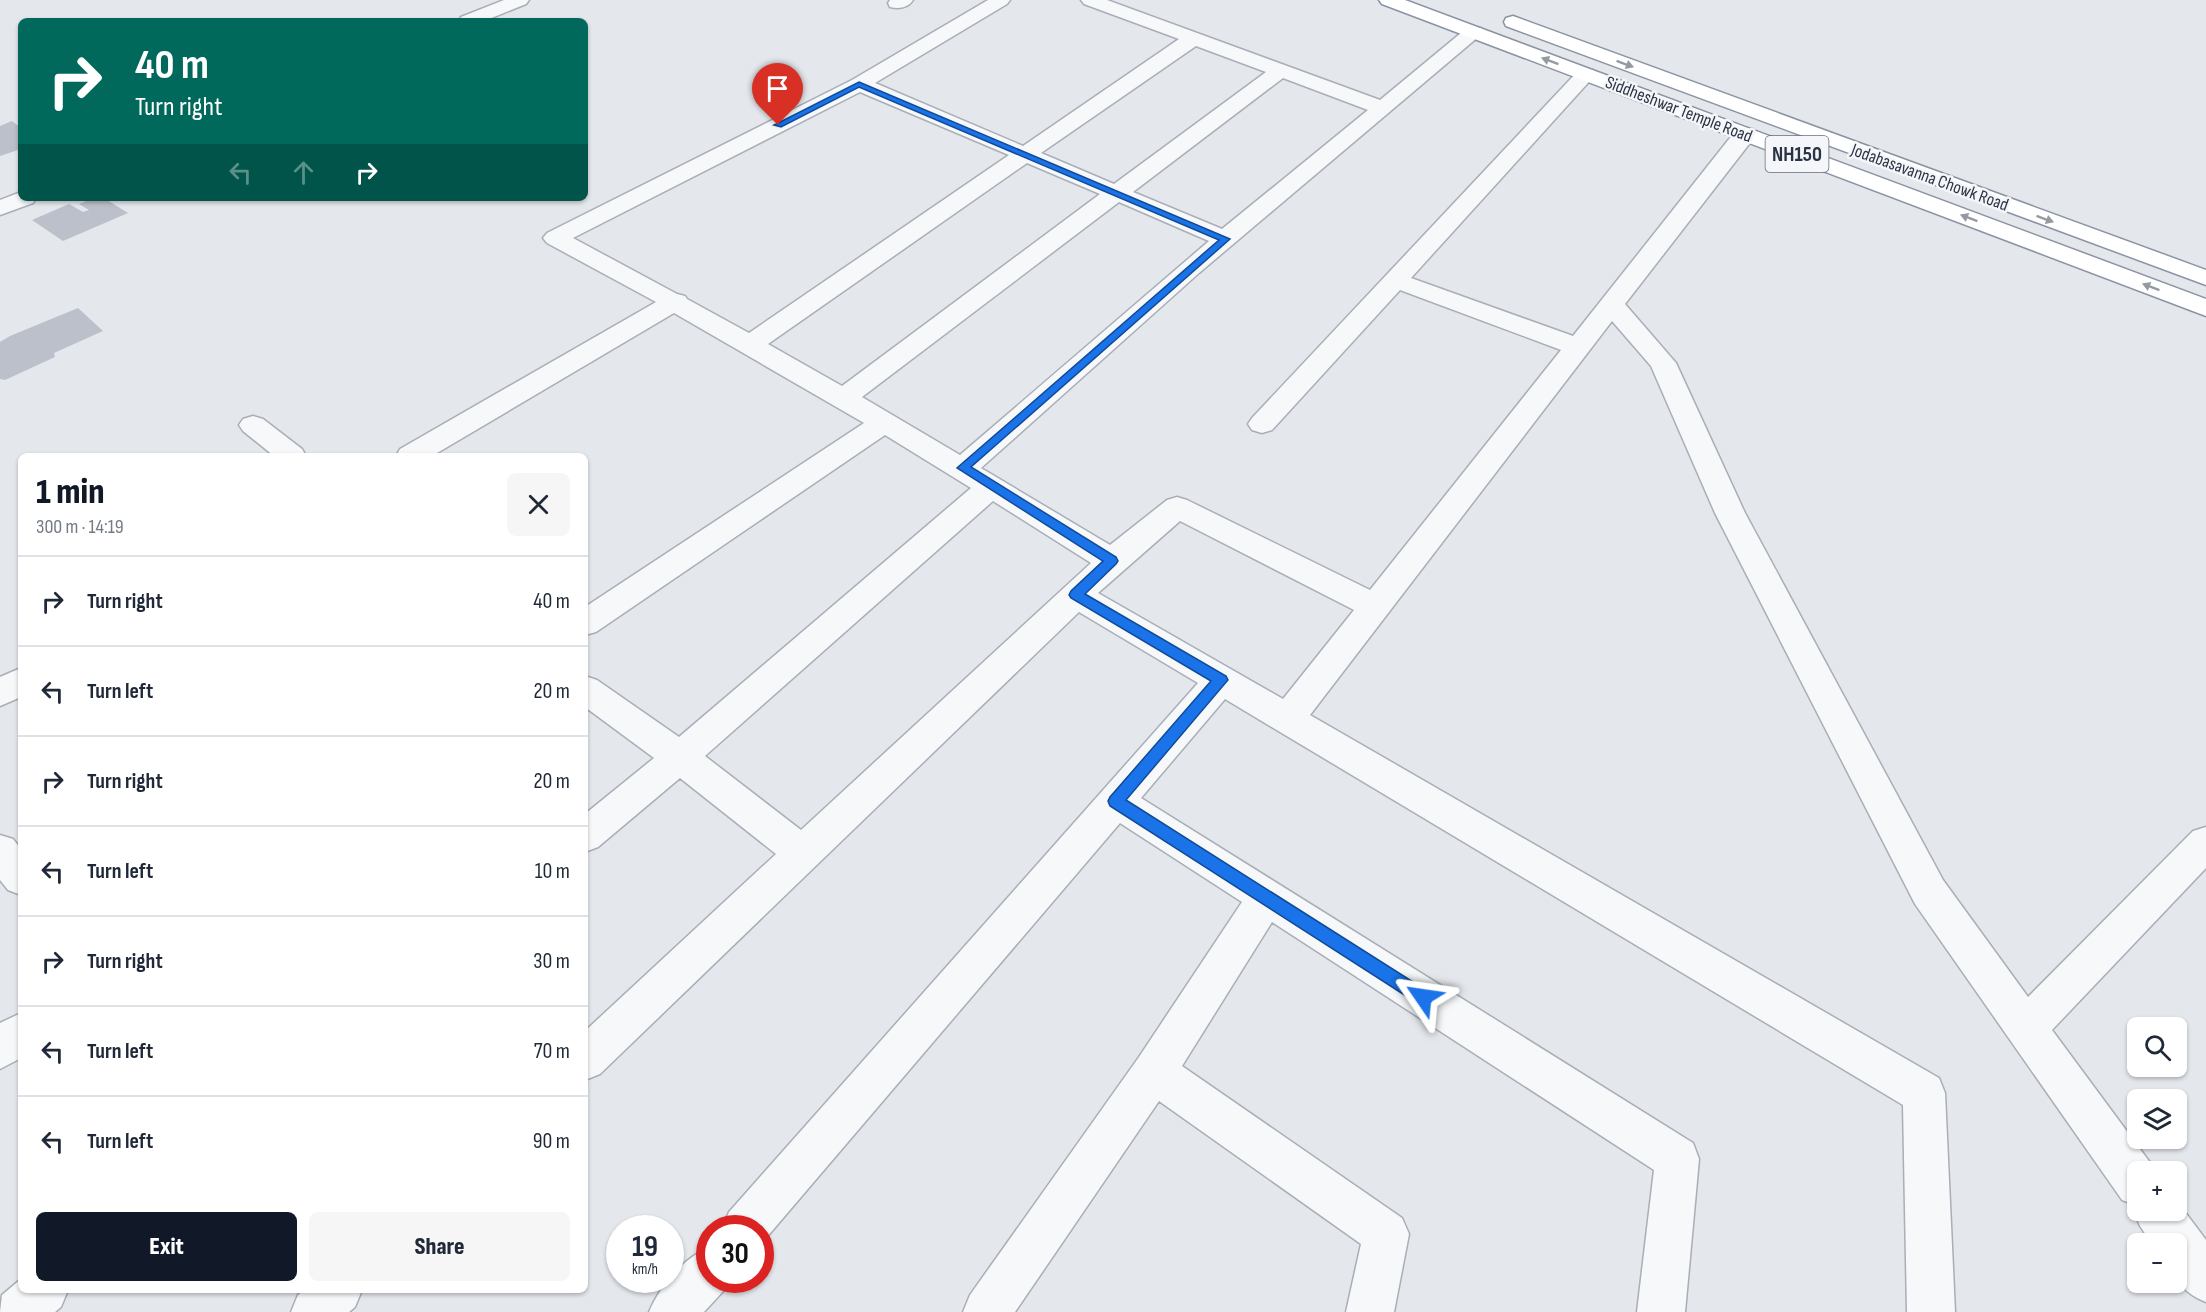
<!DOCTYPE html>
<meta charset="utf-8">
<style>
:root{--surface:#fff;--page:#f6f6f7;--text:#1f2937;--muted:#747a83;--line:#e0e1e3;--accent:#111827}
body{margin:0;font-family:"Sofia Sans Condensed",sans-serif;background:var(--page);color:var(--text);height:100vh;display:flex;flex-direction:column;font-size:22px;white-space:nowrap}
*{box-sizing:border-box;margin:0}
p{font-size:20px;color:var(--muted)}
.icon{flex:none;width:33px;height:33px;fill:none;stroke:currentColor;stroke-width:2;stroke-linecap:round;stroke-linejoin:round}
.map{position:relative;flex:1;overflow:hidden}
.sheet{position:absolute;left:18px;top:453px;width:570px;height:840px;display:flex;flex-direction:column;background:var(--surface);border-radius:9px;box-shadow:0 2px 4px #0004}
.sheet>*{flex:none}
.hud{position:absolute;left:18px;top:18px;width:570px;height:183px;border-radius:9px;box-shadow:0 2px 4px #0004;background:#00695c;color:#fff;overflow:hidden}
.fabs{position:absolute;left:2127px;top:1017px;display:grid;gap:12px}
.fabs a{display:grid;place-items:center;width:60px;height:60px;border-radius:9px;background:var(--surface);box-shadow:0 2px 4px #0004;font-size:30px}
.speed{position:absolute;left:606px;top:1215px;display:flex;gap:12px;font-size:30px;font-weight:700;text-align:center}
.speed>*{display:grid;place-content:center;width:78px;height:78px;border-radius:50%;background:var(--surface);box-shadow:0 2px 4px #0004;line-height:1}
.speed small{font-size:15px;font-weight:400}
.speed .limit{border:9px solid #d22;background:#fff;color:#111}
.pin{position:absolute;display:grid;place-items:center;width:51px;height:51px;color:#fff;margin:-62px -26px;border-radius:50% 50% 50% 0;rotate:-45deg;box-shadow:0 0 6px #0007}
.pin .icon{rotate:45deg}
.me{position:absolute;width:66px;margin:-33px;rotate:302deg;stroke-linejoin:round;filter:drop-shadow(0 0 4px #0008)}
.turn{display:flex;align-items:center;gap:21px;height:126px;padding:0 18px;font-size:27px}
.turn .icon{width:78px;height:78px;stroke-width:2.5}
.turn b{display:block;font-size:42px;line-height:51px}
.lanes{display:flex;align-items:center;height:57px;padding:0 18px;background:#0003;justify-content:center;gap:30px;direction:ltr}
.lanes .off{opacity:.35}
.round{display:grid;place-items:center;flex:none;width:63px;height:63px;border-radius:9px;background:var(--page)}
.headline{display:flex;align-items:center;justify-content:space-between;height:102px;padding:0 18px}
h1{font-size:36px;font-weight:800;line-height:45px;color:var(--accent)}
.action{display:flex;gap:12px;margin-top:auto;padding:12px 18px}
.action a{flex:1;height:69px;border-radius:9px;background:var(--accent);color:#fff;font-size:24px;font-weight:800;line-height:69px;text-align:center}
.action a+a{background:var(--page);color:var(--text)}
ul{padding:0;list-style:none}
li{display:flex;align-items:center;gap:18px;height:90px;padding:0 18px;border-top:2px solid var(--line)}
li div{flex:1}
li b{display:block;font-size:22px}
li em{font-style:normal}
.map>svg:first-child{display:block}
.building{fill:#bbc0ca}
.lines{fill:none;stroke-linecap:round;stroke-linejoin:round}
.minor-casing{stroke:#a9aeb7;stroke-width:3}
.trunk-casing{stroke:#8b94a3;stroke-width:3}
.minor{fill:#f7f8fa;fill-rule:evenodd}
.trunk{fill:#fff;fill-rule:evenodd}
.oneway{fill:#959aa2}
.route{fill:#1a73e8;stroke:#114b97;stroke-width:1.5}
.labels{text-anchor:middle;stroke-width:5;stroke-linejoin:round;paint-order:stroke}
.far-street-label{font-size:18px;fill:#2b3445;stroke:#f4f6f9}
.shield{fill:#f4f6f9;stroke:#676e7b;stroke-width:1.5}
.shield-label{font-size:21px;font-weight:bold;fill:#2b3445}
</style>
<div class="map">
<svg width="2206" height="1312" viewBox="0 0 2206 1312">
<rect width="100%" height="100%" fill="#e4e7ec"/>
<path class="building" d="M12 121 21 128V149L0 156V126Z
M93 198H104L128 213 63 241 32 220 69 204 83 212 89 210 79 204Z
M78 308 103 331 54 353 55 357 5 380 0 379V342L10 336Z"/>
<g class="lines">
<defs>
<path id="minor" d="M504 0H529L526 4 484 21H459L461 17Z
M890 0H913C908 8 899 9 890 7L888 3Z
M988 0H1010L1007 4 875 83 1023 146 1179 39 1084 4 1081 0H1107L1380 100 1467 28H1481L1484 32 1199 273 981 468 1110 545 1167 500 1177 497 1187 500 1370 590 1561 350 1400 290 1272 430 1262 433 1252 430 1248 424 1252 418 1579 70H1593L1596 74 1411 278 1573 336 1737 129 1745 128 1753 129 1756 134 1753 139 1625 304 1676 363 1745 513 1943 880 2028 997 2193 831 2206 827V868L2052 1030 2154 1168 2155 1172H2138V1210H2176V1200L2206 1240V1302C2174 1289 2176 1275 2176 1244H2152L2140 1226 2133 1210 2135 1205 2122 1200 1915 904 1715 513 1651 366 1612 321 1310 715 1939 1078 1945 1093 1955 1312H1907L1903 1105 1225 699 1141 798 1693 1143 1699 1159 1685 1312H1637L1654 1170 1272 922 1182 1066 1402 1218 1409 1234 1394 1312H1346L1361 1244 1159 1101 1015 1312H963L970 1295 1139 1057 1242 902 1120 823 761 1244 760 1228H722L729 1212 1198 683 1079 612 600 1074 585 1080V1031L776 854 680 778 598 847 585 852V814L654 758 585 707V676L597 680 679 737 971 488 885 435 596 632 585 635V607L864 423 674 313 432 456H396L400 449 656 302 547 243 543 238 547 233 852 80ZM1196 46 1266 72 1114 184 1041 153ZM1283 78 1368 110 1222 229 1133 192ZM860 92 1009 155 749 333 687 299 685 296 677 294 573 238ZM1027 163 1100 194 842 386 768 344ZM1119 202 1209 241 960 455 862 397ZM993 501 1091 563 801 830 705 756ZM1180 521 1354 610 1283 699 1098 593Z
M21 192V198H36L33 203 0 215V200Z
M253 416 263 419 302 449 306 456H274L243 431 239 425 243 419Z
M21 668V697L0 706V677Z
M0 835 13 839 21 849V895L8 890 0 880Z
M21 1013V1058L0 1069V1023Z
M710 1247V1280H729L727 1287 704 1312H649C660 1286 683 1258 710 1247Z
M21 1279V1290H68L61 1307 55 1312H0L2 1295Z
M304 1290H362L355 1307 349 1312H291L298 1295Z"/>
<path id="trunk" d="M1379 0H1405L2206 299V316L1382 4Z
M1513 16 2206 270V285L1506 26 1504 22 1506 18Z"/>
</defs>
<use href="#minor" class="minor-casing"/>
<use href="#trunk" class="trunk-casing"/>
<use href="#minor" class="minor"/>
<use href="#trunk" class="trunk"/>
</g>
<defs><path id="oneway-solid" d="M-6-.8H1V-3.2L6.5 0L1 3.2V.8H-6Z" transform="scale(1.5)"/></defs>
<g class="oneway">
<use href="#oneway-solid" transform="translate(1550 61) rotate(-159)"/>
<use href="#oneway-solid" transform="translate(1625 64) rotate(20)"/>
<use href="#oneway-solid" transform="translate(1969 218) rotate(-159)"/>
<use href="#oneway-solid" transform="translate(2045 219) rotate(20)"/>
<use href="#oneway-solid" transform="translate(2151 287) rotate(-159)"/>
</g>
<path class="route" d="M859 82 1230 239 971 467 1116 557 1118 561 1116 564 1085 594 1226 676 1228 680 1126 800 1429 992 1431 997 1429 1003 1423 1005 1417 1003 1110 806 1108 801 1110 797 1211 681 1071 598 1069 595 1071 591 1103 561 957 468 1219 240 859 87 781 127 774 125Z"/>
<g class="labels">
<g class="far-street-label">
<text transform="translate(1679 109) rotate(21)" y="6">Siddheshwar Temple Road</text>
<text transform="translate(1930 177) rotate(20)" y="6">Jodabasavanna Chowk Road</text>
</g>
<rect class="shield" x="1765.5" y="136" width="63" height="36" rx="4.5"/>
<g class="shield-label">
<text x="1797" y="161">NH150</text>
</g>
</g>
</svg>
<div class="fabs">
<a><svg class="icon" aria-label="search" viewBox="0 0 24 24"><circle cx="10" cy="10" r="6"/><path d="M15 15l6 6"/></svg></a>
<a><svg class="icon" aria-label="layers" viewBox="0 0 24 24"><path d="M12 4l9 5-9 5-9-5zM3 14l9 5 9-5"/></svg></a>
<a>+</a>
<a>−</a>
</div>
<div class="speed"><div>19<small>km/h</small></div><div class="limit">30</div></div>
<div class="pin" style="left:778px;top:125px;background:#d93025"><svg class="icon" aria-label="arrive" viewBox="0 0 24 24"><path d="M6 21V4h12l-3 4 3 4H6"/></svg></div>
<svg class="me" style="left:1423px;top:997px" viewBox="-20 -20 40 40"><path d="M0-17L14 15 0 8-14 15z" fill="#1a73e8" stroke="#fff" stroke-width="4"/></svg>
<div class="hud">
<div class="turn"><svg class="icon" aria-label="right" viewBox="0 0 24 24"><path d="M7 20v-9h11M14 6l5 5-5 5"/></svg><div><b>40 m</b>Turn right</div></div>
<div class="lanes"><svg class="icon off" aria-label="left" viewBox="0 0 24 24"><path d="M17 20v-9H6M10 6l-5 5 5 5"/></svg><svg class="icon off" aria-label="ahead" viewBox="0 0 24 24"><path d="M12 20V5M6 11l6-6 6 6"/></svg><svg class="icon" aria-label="right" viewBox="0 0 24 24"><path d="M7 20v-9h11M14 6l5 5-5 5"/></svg></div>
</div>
<section class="sheet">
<div class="headline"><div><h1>1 min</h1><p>300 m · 14:19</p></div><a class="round"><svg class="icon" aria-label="close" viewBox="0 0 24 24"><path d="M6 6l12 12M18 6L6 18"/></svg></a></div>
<ul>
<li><svg class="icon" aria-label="right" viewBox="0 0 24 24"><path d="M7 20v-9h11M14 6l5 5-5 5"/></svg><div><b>Turn right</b></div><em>40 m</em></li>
<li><svg class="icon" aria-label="left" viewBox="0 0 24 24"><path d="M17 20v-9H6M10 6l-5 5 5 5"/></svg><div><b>Turn left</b></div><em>20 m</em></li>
<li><svg class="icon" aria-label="right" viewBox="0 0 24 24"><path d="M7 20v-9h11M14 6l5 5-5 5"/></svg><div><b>Turn right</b></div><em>20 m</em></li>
<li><svg class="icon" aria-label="left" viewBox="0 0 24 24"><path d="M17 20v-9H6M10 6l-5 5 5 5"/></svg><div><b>Turn left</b></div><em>10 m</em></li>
<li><svg class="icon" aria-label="right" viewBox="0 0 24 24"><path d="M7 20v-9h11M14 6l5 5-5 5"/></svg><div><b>Turn right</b></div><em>30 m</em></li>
<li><svg class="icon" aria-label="left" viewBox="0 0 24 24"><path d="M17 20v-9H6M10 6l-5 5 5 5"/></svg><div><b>Turn left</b></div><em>70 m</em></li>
<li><svg class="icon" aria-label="left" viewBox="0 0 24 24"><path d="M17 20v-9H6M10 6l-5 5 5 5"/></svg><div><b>Turn left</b></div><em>90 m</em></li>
</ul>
<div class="action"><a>Exit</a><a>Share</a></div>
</section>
</div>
